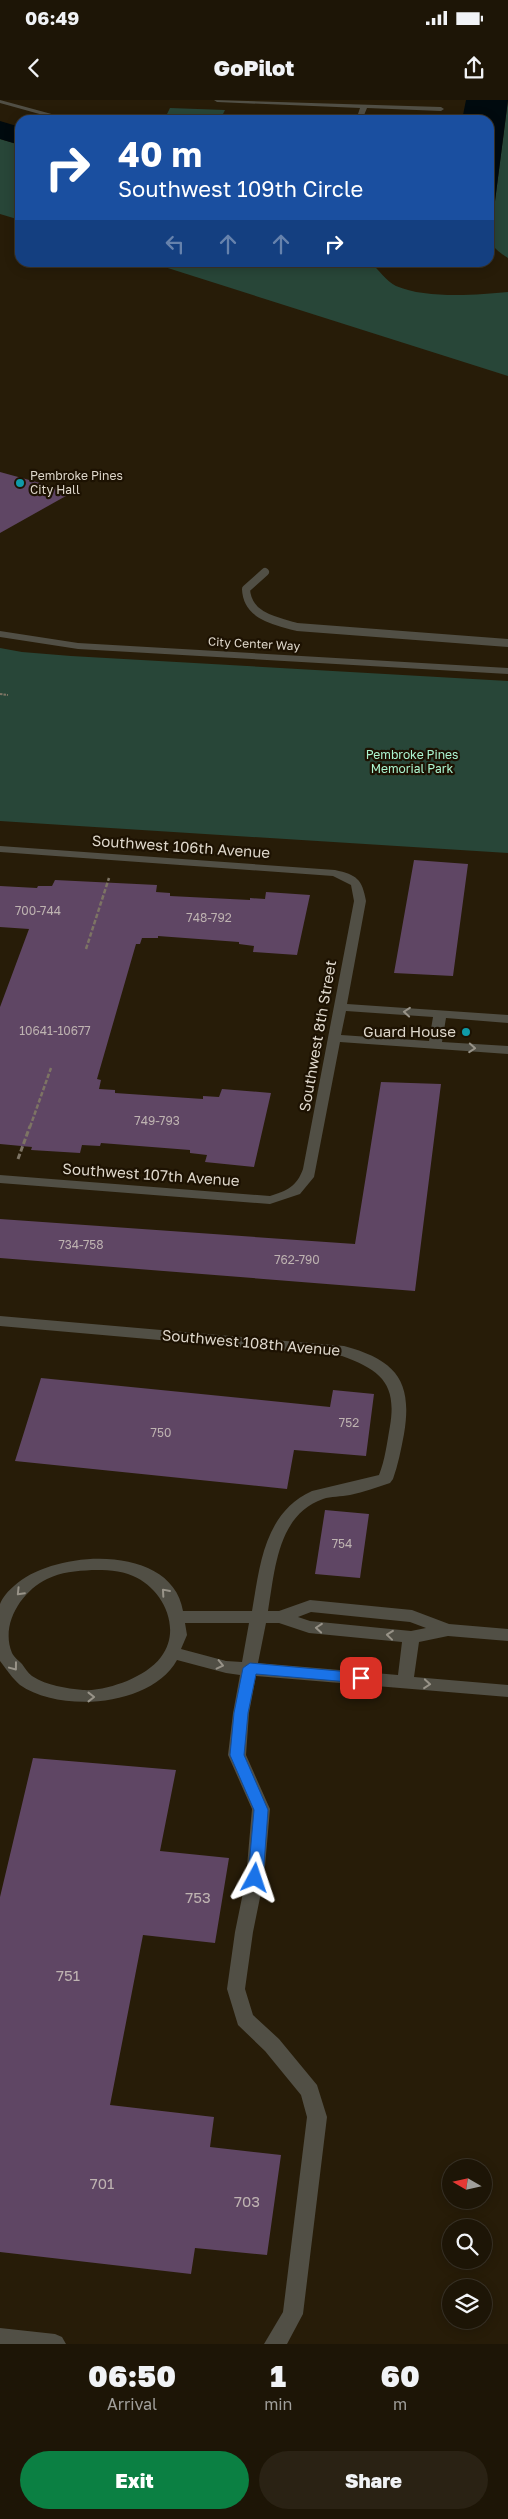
<!DOCTYPE html>
<style>
:root{--surface:#1d1506;--page:#2a2214;--text:#f1f3f6;--muted:#a09f9b;--line:#3b3428;--accent:#0b8043}
body{margin:0;font-family:"Golos Text",sans-serif;background:var(--page);color:var(--text);height:100vh;display:flex;flex-direction:column;font-size:19px;white-space:nowrap}
*{box-sizing:border-box;margin:0}
p{font-size:16px;color:var(--muted)}
.icon{flex:none;width:28px;height:28px;fill:none;stroke:currentColor;stroke-width:2;stroke-linecap:round;stroke-linejoin:round}
.map{position:relative;height:2244px;overflow:hidden}
.panel{display:flex;flex-direction:column;background:var(--surface);flex:1}
.panel>*{flex:none}
.top-card{position:absolute;left:15px;top:15px;width:479px;height:152px;border-radius:15px;box-shadow:0 2px 12px #0003,0 0 0 1px var(--line);background:#1a4fa0;color:#fff;overflow:hidden}
.needle{width:32px;rotate:279deg}
.fabs{position:absolute;left:442px;top:2059px;display:grid;gap:10px}
.fabs a{display:grid;place-items:center;width:50px;height:50px;border-radius:50%;background:var(--surface);box-shadow:0 2px 12px #0003,0 0 0 1px var(--line);font-size:25px}
.pin{position:absolute;display:grid;place-items:center;width:42px;height:42px;color:#fff;margin:-21px;border-radius:10px;box-shadow:0 2px 8px #0006}
.me{position:absolute;width:55px;margin:-28px;rotate:5deg;stroke-linejoin:round;filter:drop-shadow(0 0 4px #0008)}
.turn{display:flex;align-items:center;gap:18px;height:105px;padding:0 20px;font-size:22px}
.turn .icon{width:65px;height:65px;stroke-width:2.5}
.turn b{display:block;font-size:35px;line-height:42px}
.lanes{display:flex;align-items:center;height:48px;padding:0 20px;background:#0003;justify-content:center;gap:25px;direction:ltr}
.lanes .off{opacity:.35}
.eta{display:flex;justify-content:space-evenly;align-items:center;height:85px;text-align:center}
.eta b{font-size:30px;font-weight:800;line-height:35px}
.button{display:flex;gap:10px;margin-top:auto;padding:10px 20px}
.button a{flex:1;height:58px;border-radius:30px;background:var(--accent);color:#fff;font-size:20px;font-weight:800;line-height:58px;text-align:center}
.button a+a{background:var(--page);color:var(--text)}
.status{display:flex;justify-content:space-between;align-items:center;height:35px;padding:0 25px;background:var(--surface);direction:ltr}
.status svg{height:14px;fill:currentColor}
header{display:flex;justify-content:space-between;align-items:center;height:65px;padding:0 20px;background:var(--surface);font-size:22px;font-weight:800}
.map>svg:first-child{display:block}
.green{fill:#284638}
.water{fill:#000a0e}
.building{fill:#5f4664}
.lines{fill:none;stroke-linecap:round;stroke-linejoin:round}
.path-far2{stroke:#7d7464;stroke-width:2;stroke-dasharray:2.5 1;stroke-linecap:butt}
.path-far1{stroke:#7d7464;stroke-width:2.5;stroke-dasharray:4.5 2;stroke-linecap:butt}
.path{stroke:#7d7464;stroke-width:3;stroke-dasharray:5.5 2.5;stroke-linecap:butt}
.service{stroke:#514f45;stroke-width:8}
.minor{fill:#514f45;fill-rule:evenodd}
.oneway{stroke:#989388}
.route{fill:#1a73e8;stroke:#114b97}
.culture-dot{fill:#0f9aa8;stroke:#1d1202;stroke-width:2}
.labels{text-anchor:middle;stroke-width:4.5;stroke-linejoin:round;paint-order:stroke}
.far-poi-label{font-size:12px;fill:#ded7cb;stroke:#1d1202;text-anchor:start}
.far-street-label{font-size:12px;fill:#ded7cb;stroke:#1d1202}
.far-park-label{font-size:12px;fill:#acf6d1;stroke:#1d1202}
.number-label{font-size:12px;fill:#beb3b1}
.street-label{font-size:15px;fill:#ded7cb;stroke:#1d1202}
.poi-label{font-size:15px;fill:#ded7cb;stroke:#1d1202;text-anchor:end}
.near-number-label{font-size:15px;fill:#beb3b1}
</style>
<div class="status"><b>06:49</b><svg viewBox="0 0 49 12"><path d="M0 12V9h3v3zM5 12V6h3v6zM10 12V3h3v9zM15 12V0h3v12zM26 1h20v11H26zM47 4h2v5h-2z"/></svg></div>
<header><svg class="icon" aria-label="back" viewBox="0 0 24 24"><path d="M15 5l-7 7 7 7"/></svg>GoPilot<svg class="icon" aria-label="share" viewBox="0 0 24 24"><path d="M12 15V3M7 8l5-5 5 5M5 13v7h14v-7"/></svg></header>
<div class="map">
<svg width="508" height="2244" viewBox="0 0 508 2244">
<rect width="100%" height="100%" fill="#271c08"/>
<path class="green" d="M508 0V158C483 142 489 135 489 107L495 101Z
M170 8 225 10 221 18 178 16 167 14Z
M0 39 20 45V120L0 114Z
M152 163H371C378 169 387 182 396 186 426 199 477 195 508 192V276Z
M0 548 22 552 71 556 508 581V753L0 721Z"/>
<path class="water" d="M466 0H508L495 101 489 107V20H462Z
M0 21 20 27V45L0 39Z"/>
<path class="building" d="M0 372 73 392 0 433Z
M414 760 468 764 453 876 394 873Z
M55 780 157 785 156 792 170 793V796L250 800V798L265 799 266 792 310 795 297 855 253 852 254 846 239 844V842L158 836V838H142L140 844H136L97 979 101 980 99 989 115 990V993L203 999V996L219 997 222 989 271 993 254 1067 205 1062 207 1055 190 1053V1050L101 1043 100 1046 82 1045 80 1053 31 1050 32 1047 0 1044V907L29 829 0 827V786L37 788 38 786H52Z
M381 982 441 984 415 1191 0 1158V1119L355 1144Z
M41 1278 330 1307 333 1290 374 1294 366 1356 294 1350 287 1389 15 1361Z
M325 1410 369 1414 360 1478 315 1474Z
M33 1658 176 1670 160 1751 229 1758 215 1843 143 1835 110 2005 214 2017 210 2047 281 2055 267 2155 195 2148 191 2174 0 2152V1797Z"/>
<g class="lines">
<path class="path-far2" d="M0 594 8 595"/>
<path class="path-far1" d="M86 849 109 778
M30 1027 51 968"/>
<path class="path" d="M18 1059 30 1026"/>
<path class="service" d="M265 472 246 489C247 516 275 521 297 527L508 543"/>
<path class="minor" d="M0 0 70 19 71 20H61L0 3Z
M214 0 441 7 444 9 441 11 367 8 362 20H356L360 8 217 2Z
M252 16 255 18 254 20H248Z
M0 531 78 543 508 568V574L78 549 0 537Z
M0 746 335 770C357 775 362 779 366 801L347 904 508 915V923L446 918 442 942 508 946V954L340 942 314 1077 300 1094 270 1104 0 1083V1075L270 1096C287 1091 297 1086 303 1069L354 801 351 785 333 776 0 752ZM346 911 433 917 429 941 341 935Z
M0 1216 344 1246C396 1260 413 1281 404 1334 401 1350 398 1365 393 1379L390 1383C377 1387 364 1392 350 1395 341 1397 331 1396 323 1399 277 1415 275 1471 268 1511H279L310 1500 412 1510 449 1524 508 1529V1541L448 1536 419 1542 414 1577 508 1585V1597L256 1576 249 1613 246 1655 270 1709 264 1778 253 1832 245 1889 253 1915 279 1939 317 1985 327 2017 303 2214 287 2244H264L283 2212 307 2017 301 1995 265 1951 238 1925 227 1889 235 1832 246 1778 252 1709 228 1655 233 1613 240 1575 226 1573 177 1560C151 1607 60 1613 20 1585 13 1579 6 1569 0 1561 0 1547 0 1516 0 1504 2 1498 9 1490 14 1486 54 1449 172 1443 183 1511H252C260 1465 264 1413 312 1391L379 1375C385 1360 387 1343 390 1326 397 1284 381 1270 342 1256L0 1226ZM92 1470C105 1470 120 1470 133 1476 162 1488 183 1528 161 1557 153 1568 140 1575 127 1581 114 1586 97 1591 83 1590 65 1588 48 1586 32 1576 28 1573 25 1568 22 1564 19 1561 14 1557 12 1553 0 1524 22 1491 47 1479 61 1472 76 1471 92 1470ZM311 1512 410 1522 426 1528 411 1531 310 1521 298 1517ZM185 1523H249L242 1562 226 1561 181 1549 187 1535ZM266 1523H279L309 1533 402 1542 398 1575 258 1563Z
M0 2228 55 2234 62 2237 66 2244H0Z"/>
</g>
<defs><path id="oneway-chevron" d="M-2-3.5L2.5 0L-2 3.5" fill="none" stroke-width="1.6" stroke-linecap="round" stroke-linejoin="round" transform="scale(1.25)"/></defs>
<g class="oneway">
<use href="#oneway-chevron" transform="translate(407 912) rotate(-175)"/>
<use href="#oneway-chevron" transform="translate(472 948) rotate(4)"/>
<use href="#oneway-chevron" transform="translate(20 1492) rotate(134)"/>
<use href="#oneway-chevron" transform="translate(165 1492) rotate(-131)"/>
<use href="#oneway-chevron" transform="translate(319 1528) rotate(-175)"/>
<use href="#oneway-chevron" transform="translate(390 1535) rotate(-174)"/>
<use href="#oneway-chevron" transform="translate(220 1565) rotate(13)"/>
<use href="#oneway-chevron" transform="translate(14 1567) rotate(53)"/>
<use href="#oneway-chevron" transform="translate(427 1584) rotate(5)"/>
<use href="#oneway-chevron" transform="translate(91 1597)"/>
</g>
<path class="route" d="M250 1563 361 1573 368 1578 361 1583 256 1574 248 1613 244 1655 268 1710 263 1778 261 1782 255 1784 250 1782 248 1778 254 1710 230 1655 234 1613 243 1568Z"/>
<g class="culture-dot">
<circle cx="20" cy="383" r="5"/>
<circle cx="466" cy="932" r="5"/>
</g>
<g class="labels">
<g class="far-poi-label">
<text x="30" y="380">Pembroke Pines<tspan x="30" dy="14">City Hall</tspan></text>
</g>
<g class="far-street-label">
<text transform="translate(254 544) rotate(3)" y="4">City Center Way</text>
</g>
<g class="far-park-label">
<text x="412" y="659">Pembroke Pines<tspan x="412" dy="14">Memorial Park</tspan></text>
</g>
<g class="number-label">
<text x="38" y="815">700-744</text>
<text x="209" y="822">748-792</text>
<text x="55" y="935">10641-10677</text>
<text x="157" y="1025">749-793</text>
<text x="81" y="1149">734-758</text>
<text x="297" y="1164">762-790</text>
<text x="349" y="1327">752</text>
<text x="161" y="1337">750</text>
<text x="342" y="1448">754</text>
</g>
<g class="street-label">
<text transform="translate(181 747) rotate(4)" y="5">Southwest 106th Avenue</text>
<text transform="translate(318 936) rotate(-80)" y="5">Southwest 8th Street</text>
<text transform="translate(151 1075) rotate(4)" y="5">Southwest 107th Avenue</text>
<text transform="translate(251 1243) rotate(5)" y="5">Southwest 108th Avenue</text>
</g>
<g class="poi-label">
<text x="456" y="937">Guard House</text>
</g>
<g class="near-number-label">
<text x="198" y="1803">753</text>
<text x="68" y="1881">751</text>
<text x="102" y="2089">701</text>
<text x="247" y="2107">703</text>
</g>
</g>
</svg>
<div class="fabs">
<a><svg class="needle" viewBox="-14 -14 28 28"><path d="M0-13l5 13h-10z" fill="#e53935"/><path d="M0 13l5-13h-10z" fill="#a09f9b"/></svg></a>
<a><svg class="icon" aria-label="search" viewBox="0 0 24 24"><circle cx="10" cy="10" r="6"/><path d="M15 15l6 6"/></svg></a>
<a><svg class="icon" aria-label="layers" viewBox="0 0 24 24"><path d="M12 4l9 5-9 5-9-5zM3 14l9 5 9-5"/></svg></a>
</div>
<div class="pin" style="left:361px;top:1578px;background:#d93025"><svg class="icon" aria-label="arrive" viewBox="0 0 24 24"><path d="M6 21V4h12l-3 4 3 4H6"/></svg></div>
<svg class="me" style="left:255px;top:1778px" viewBox="-20 -20 40 40"><path d="M0-17L14 15 0 8-14 15z" fill="#1a73e8" stroke="#fff" stroke-width="4"/></svg>
<div class="top-card">
<div class="turn"><svg class="icon" aria-label="right" viewBox="0 0 24 24"><path d="M7 20v-9h11M14 6l5 5-5 5"/></svg><div><b>40 m</b>Southwest 109th Circle</div></div>
<div class="lanes"><svg class="icon off" aria-label="left" viewBox="0 0 24 24"><path d="M17 20v-9H6M10 6l-5 5 5 5"/></svg><svg class="icon off" aria-label="ahead" viewBox="0 0 24 24"><path d="M12 20V5M6 11l6-6 6 6"/></svg><svg class="icon off" aria-label="ahead" viewBox="0 0 24 24"><path d="M12 20V5M6 11l6-6 6 6"/></svg><svg class="icon" aria-label="right" viewBox="0 0 24 24"><path d="M7 20v-9h11M14 6l5 5-5 5"/></svg></div>
</div>
</div>
<section class="panel">
<div class="eta">
<div><b>06:50</b><p>Arrival</p></div>
<div><b>1</b><p>min</p></div>
<div><b>60</b><p>m</p></div>
</div>
<div class="button"><a>Exit</a><a>Share</a></div>
</section>
